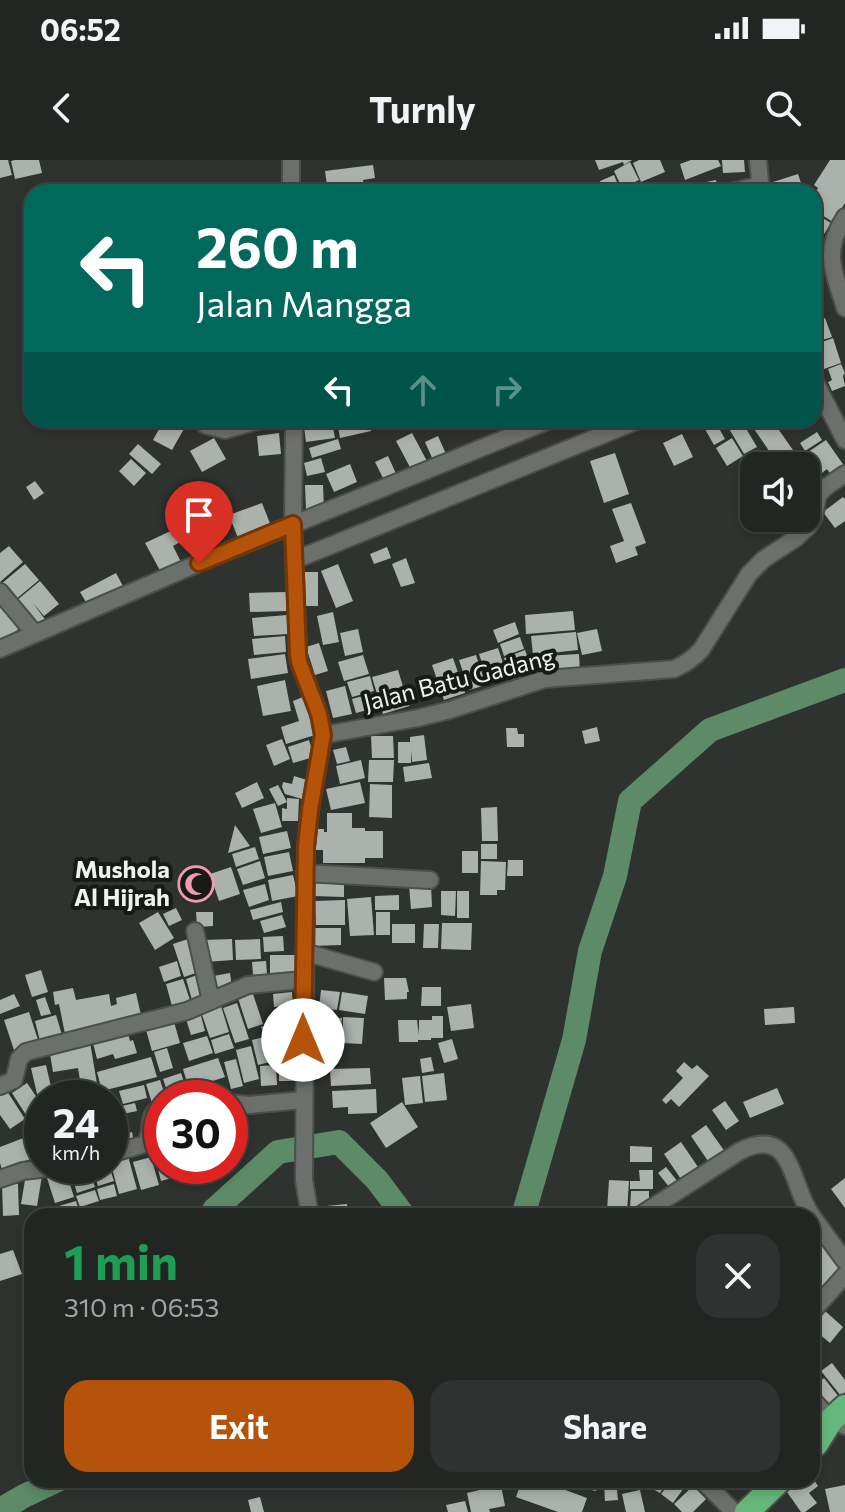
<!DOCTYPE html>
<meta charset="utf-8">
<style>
:root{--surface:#222623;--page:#2e3230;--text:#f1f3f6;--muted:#a2a5a6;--line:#3f4341;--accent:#b45309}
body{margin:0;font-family:Commissioner,sans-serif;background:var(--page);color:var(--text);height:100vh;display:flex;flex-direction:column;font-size:30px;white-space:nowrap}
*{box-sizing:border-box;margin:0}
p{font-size:26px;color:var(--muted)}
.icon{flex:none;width:44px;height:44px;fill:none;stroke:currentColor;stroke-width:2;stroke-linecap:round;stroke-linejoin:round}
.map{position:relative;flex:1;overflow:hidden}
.details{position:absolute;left:24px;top:1048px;width:796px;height:280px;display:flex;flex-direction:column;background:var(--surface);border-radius:24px;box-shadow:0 4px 12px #0003,0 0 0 2px var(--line)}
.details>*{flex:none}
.top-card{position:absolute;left:24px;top:24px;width:798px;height:244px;border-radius:24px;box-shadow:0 4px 12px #0003,0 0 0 2px var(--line);background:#00695c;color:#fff;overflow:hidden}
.buttons{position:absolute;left:740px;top:292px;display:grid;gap:16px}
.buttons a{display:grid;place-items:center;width:80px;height:80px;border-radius:16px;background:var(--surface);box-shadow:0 4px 12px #0003,0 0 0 2px var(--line);font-size:40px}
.speed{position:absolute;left:24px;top:920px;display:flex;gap:16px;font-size:40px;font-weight:700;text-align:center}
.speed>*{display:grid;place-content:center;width:104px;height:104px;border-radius:50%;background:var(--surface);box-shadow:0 4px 12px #0003,0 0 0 2px var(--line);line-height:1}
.speed small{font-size:20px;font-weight:400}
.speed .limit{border:12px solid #d22;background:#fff;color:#111}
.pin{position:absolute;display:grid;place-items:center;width:68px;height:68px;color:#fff;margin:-82px -34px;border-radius:50% 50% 50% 0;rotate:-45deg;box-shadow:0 0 8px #0007}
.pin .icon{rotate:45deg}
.me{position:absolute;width:88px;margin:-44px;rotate:0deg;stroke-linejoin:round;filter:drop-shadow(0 0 6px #0008)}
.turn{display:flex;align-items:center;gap:28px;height:168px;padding:0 40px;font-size:36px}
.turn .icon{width:104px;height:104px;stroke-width:2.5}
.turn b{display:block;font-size:56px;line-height:68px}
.lanes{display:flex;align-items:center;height:76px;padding:0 40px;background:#0003;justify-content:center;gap:40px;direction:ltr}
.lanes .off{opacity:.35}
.round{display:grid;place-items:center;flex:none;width:84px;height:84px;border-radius:24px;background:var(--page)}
.headline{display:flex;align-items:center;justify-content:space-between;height:136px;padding:0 40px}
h1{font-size:48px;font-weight:700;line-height:60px;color:#1e9e55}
.button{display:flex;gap:16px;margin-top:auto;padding:16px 40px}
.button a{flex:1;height:92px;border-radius:24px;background:var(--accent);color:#fff;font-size:32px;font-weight:700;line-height:92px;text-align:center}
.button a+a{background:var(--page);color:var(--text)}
.status{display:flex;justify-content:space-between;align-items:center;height:56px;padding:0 40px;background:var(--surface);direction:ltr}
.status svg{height:22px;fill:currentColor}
header{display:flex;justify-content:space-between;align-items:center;height:104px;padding:0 40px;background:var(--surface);font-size:36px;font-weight:700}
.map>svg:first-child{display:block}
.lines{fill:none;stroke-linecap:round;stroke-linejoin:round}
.river{stroke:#5d8a67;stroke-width:24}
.building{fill:#abb2ac}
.minor-casing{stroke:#4a4f4b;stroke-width:20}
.highway-casing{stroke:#4a4f4b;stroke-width:28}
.minor{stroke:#6b706c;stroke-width:16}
.highway{stroke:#66b77a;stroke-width:24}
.route-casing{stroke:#753606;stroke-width:20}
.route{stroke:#b45309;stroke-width:14}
.labels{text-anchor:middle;stroke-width:8;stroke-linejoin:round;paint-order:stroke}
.street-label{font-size:24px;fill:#eff3f0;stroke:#181a18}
.poi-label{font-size:24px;font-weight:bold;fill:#eff3f0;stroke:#181a18;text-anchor:end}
</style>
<div class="status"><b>06:52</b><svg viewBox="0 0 49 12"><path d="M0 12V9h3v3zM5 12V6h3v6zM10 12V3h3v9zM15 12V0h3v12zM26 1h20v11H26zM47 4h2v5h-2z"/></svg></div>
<header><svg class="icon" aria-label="back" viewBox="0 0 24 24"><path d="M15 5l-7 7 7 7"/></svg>Turnly<svg class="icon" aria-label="search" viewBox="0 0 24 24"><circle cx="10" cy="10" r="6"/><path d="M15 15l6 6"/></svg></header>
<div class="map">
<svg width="845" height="1352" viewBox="0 0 845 1352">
<rect width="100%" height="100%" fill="#2e332f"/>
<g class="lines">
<path class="river" d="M212 1056 214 1050 278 992 339 982 377 1020 404 1056
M523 1056 574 880 590 791 615 716 630 641 710 570 845 520
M0 1350 24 1336 58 1320"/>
</g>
<path class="building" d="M0 0H8L12 15 0 18Z
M15 0H39L42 13 15 19 11 1Z
M595 0H632L624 5 623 2 599 10Z
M639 0H660L665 12 641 22 633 3Z
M691 0H718L721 6 685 20 680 4Z
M722 0H744L745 12 723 13Z
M830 0H845V43L833 62 814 50V34L818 28 814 25Z
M630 2 639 20 622 28 614 11Z
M373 5 375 18 363 20 365 32H328L325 11Z
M798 14 804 32H777L773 22Z
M614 15 621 32H605L600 21Z
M716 20 719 32H694L692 25Z
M814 53 831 63 814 90Z
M814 125 824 155 814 159Z
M825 158 832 177 816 182 814 161Z
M833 178 841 203 824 209 817 184Z
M841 204 845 213 843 216 845 226 832 231 828 222 832 220 828 209Z
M164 260H189L172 290 153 280Z
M342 260H368L371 271 340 278 337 261Z
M740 260H741L757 287 744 294 728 267Z
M748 260H772L795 293 778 304Z
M332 262 335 278 306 282 304 267Z
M716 263 725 279 714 285 705 269Z
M817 272 822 280 805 291 800 283Z
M279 273 281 294 259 296 257 276Z
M412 273 428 303 412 311 396 281Z
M682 274 693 297 674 306 663 283Z
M438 276 446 294 433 300 425 282Z
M214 278 226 299 202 312 190 291Z
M732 278 743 296 727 306 716 288Z
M338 279 341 289 312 298 309 288Z
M826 280 845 307 833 318 827 309 817 317 802 296Z
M138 284 161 304 152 314 129 294Z
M615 293 629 334 604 343 590 301Z
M388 296 398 318 386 324 375 302Z
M321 298 325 312 307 316 304 303Z
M131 299 146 313 134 326 119 311Z
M350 304 357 322 334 332 326 314Z
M35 321 44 333 34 340 26 327Z
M305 325H323L324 350H306Z
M843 337 845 339V361L835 368 823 352Z
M262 343 271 366 238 378 229 355Z
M631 343 646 383 635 387 638 395 616 403 610 386 624 381 612 349Z
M175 369 182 381 173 386 182 404 162 414 145 383Z
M204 371 213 390 198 397 189 379Z
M9 386 23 402 0 422V393Z
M387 387 391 398 374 404 370 394Z
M406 398 415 423 401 427 392 404Z
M25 404 39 420 15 440 1 424Z
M338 404 353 441 336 448 321 411Z
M304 412H318V446H305Z
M116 413 125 430 90 449 80 432Z
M40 421 59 444 44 456 33 443 49 465 40 472 16 441Z
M286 432 287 451 250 452 249 433Z
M0 435 24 465 0 483Z
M573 451 575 470 526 474 525 455Z
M333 452 339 482 323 485 317 456Z
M287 455 289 474 254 476 252 458Z
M515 462 519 474 498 483 493 470Z
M358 469 363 492 345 496 340 473Z
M597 469 602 491 582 495 577 473Z
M576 472 578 490 533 495 531 476Z
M285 476 286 492 254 495 252 479Z
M520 477 524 489 504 496 500 484Z
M319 483 328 511 315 515 306 487Z
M498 488 508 518 489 524 479 494Z
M525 490 533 513 512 521 504 498Z
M285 494 288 513 251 519 248 499Z
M579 494 580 513 546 515 545 496Z
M363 495 369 514 344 521 338 502Z
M476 495 486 525 469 530 459 500Z
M453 498 465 533 444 540 432 505Z
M398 510 409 546 383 554 372 517Z
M370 516 374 531 352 537 347 522Z
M285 520 291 551 263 556 257 526Z
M345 526 352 554 333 558 326 531Z
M374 533 378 547 356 553 352 539Z
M303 537 315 575 286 584 281 567 299 561 293 541Z
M597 567 600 581 585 584 582 571Z
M506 568H517L518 574H524V587H507Z
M424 575 427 600 412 602 411 590V603H398V582H410V577Z
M371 576H393L394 598H372Z
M282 579 290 599 274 606 266 585Z
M309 580 314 597 293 603 288 587Z
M346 587 350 601 337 604 333 590Z
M361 600 365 618 340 624 336 606Z
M369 600H394L393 622H368Z
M429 603 432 618 405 622 403 607Z
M294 616 307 620 302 639 285 634 282 627 283 622 292 624Z
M257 622 264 638 242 648 235 633Z
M360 622 365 643 331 650 326 629Z
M370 624 392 625V658L369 657Z
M278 625 287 642 278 646 269 629Z
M287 638 299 639 298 661H282V648L287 649Z
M275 643 282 667 261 673 253 649Z
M497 647 498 681H482L481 648Z
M327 653H352V668H365V671H383V698H365V703H323V690H313V669H324V672H327Z
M235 665 250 686 228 693Z
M287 671 291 688 263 694 259 677Z
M481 684H497V699H481Z
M255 687 259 699 236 707 232 694Z
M462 691H478V713H462Z
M289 692 293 711 268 716 264 697Z
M508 700H523V716H507Z
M260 701 265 718 243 725 237 709Z
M481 701 506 702 505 730H497V735H480Z
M231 707 240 734 219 741 210 714Z
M207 712 209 734 185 736 183 714Z
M293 715 298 736 272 741 268 720Z
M313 718 344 719V737L313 736Z
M431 723 432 747 411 749 409 725Z
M265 724 269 740 249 747 243 730Z
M441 731H456L455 756 441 755Z
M457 731H469V758H457Z
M399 735V750H375V736Z
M371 737 374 775 350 776 347 739Z
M345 740V765H316L315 741Z
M281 742 283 752 253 760 250 750Z
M176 748 182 760 169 766 163 754Z
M158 752 174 778 155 790 139 763Z
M196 752H213V766L197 767Z
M376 752H390V775H376Z
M282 755 286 767 264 773 260 761Z
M442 763H472L471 790 441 789Z
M392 764H415V783H392Z
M424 764H439L438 788H423Z
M311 768H341V785L311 786Z
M283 776 284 791 264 792 263 777Z
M188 779 199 812 184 817 173 784Z
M232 779 233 800 205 802 204 780Z
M260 779 261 799 236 800 235 780Z
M270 795H295V813H270Z
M177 801 181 816 164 822 159 807Z
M266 801 267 814 253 815 252 802Z
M41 810 48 832 32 837 25 815Z
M230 813 232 827 210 830 208 817Z
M200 814 207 835 192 840 186 819Z
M384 818H406L409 832H407V839L385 840Z
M183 819 190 840 172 846 166 824Z
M422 827H441V846H421Z
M73 828 76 840 109 834 111 846 117 844 116 838 136 833 141 855 65 874 59 844 55 845 53 832Z
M321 830 340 832 337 850 319 848Z
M292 832 293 845 274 847 273 834Z
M342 832 368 836 365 854 339 850Z
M14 834 20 846 0 854V840Z
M253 834 263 864 248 869 238 838Z
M45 837 51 854 41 856 36 840Z
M237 843 249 879 235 883 223 848Z
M471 844 474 868 451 871 447 847Z
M221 846 229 872 210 878 201 852Z
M794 847 795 863 765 865 764 849Z
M29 852 39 883 14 890 4 860Z
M56 855 62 875 40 881 35 861Z
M201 856 205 871 191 875 186 859Z
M318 856 342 858 341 869 317 868Z
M432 856H443V878H431V880H418V882H399L398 860H417L419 875V860H432Z
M343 857 364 858 362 884 342 883Z
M284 859 287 866 264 874 261 867Z
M174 862 180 883 152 891 146 870Z
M316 869 340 871 339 884 315 882Z
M127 870 130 881 133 880 137 893 115 899 113 894 97 899 92 879Z
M229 874 234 888 215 894 211 880Z
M272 875 278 900 258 905 252 880Z
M207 876 213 893 189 901 183 883Z
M452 879 458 899 444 903 438 883Z
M90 882 97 924 81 926 78 908 53 912 49 888Z
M251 886 259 919 244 923 236 890Z
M279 886H293L294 903 280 904Z
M167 888 173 908 160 912 154 892Z
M151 897 157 917 102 931 97 912Z
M431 897 434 911 422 913 420 899Z
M218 898 225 917 189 929 183 909Z
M236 899 243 926 231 929 224 902Z
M684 902 692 909 697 905 709 916 679 947 671 939 666 944 662 940 683 918 676 911Z
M46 905 52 931 37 934 31 908Z
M276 905 277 925 261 926 260 906Z
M279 906H294V921H279Z
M370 908 371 924 331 926 330 909Z
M181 913 187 931 169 937 163 919Z
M444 913 447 940 425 942 422 916Z
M420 916 423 943 405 945 402 918Z
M160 920 166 938 152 943 146 924Z
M27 923 42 945V949L28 958 12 933Z
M144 925 147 938 123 944 119 931Z
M5 928 25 959 10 969 0 955V931Z
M777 928 784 944 750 958 743 942Z
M376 929 377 953 348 954V947L333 948 332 931Z
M725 941 739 961 726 970 712 950Z
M402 942 418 967 386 988 370 963Z
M135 943 137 951 114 956 113 948Z
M706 965 728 996 712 1007 691 976Z
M132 972 134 982 114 988 111 977Z
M42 975V1002L39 1003 31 978Z
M26 977 33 998 2 1010 0 1003V987Z
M681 982 700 1010 683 1022 664 994Z
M162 984V1006H169L172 1018 161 1021 152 987Z
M630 986 652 987V1002H630Z
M128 996 137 1029 119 1034 110 1001Z
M151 997 159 1025 141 1030 133 1002Z
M85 1006H88L95 1027 77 1033 70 1011Z
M91 1006H109L114 1021 98 1026Z
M666 1007 678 1022 670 1028 658 1013Z
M639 1010H653V1029H630V1021H640Z
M66 1012 74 1037 55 1043 47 1018Z
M26 1014 42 1016 37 1046 21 1044Z
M845 1018V1048L831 1029Z
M609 1020 629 1021 627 1052 607 1051Z
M2 1024H18L19 1055 3 1056Z
M114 1024 117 1036 100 1040 97 1029Z
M95 1030 99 1041 80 1047 76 1036Z
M631 1031H649V1049L630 1048Z
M76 1041 79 1051 63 1056 59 1046Z
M347 1044 348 1056H327L326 1046Z
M812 1066 845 1111 823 1128 812 1113Z
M13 1090 22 1114 0 1121V1094Z
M825 1151 843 1167 830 1183 812 1168Z
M832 1203 845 1220V1232L841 1236 821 1211Z
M824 1218 839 1237 826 1247 812 1228Z
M542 1320H554L552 1325 587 1338 582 1352H558L516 1337 521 1323 538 1330Z
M572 1320H598L596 1331 571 1326Z
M646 1320H668L660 1333 644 1324Z
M672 1320 689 1321 673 1343 661 1334Z
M803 1320H814L818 1326 809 1333 817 1343 805 1352H801L787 1332Z
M616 1321 618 1340 605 1341 604 1322Z
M501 1325 505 1346 489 1349 490 1352H471L467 1333Z
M845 1325V1352H830L825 1329Z
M693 1326 706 1339 693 1352H682L674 1344Z
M640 1330 645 1352H626L622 1334Z
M260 1337 264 1352H251L248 1340Z
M465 1341 468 1352H448L446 1345Z"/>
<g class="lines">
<defs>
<path id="minor" d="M291 0V32
M758 0 761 32
M731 32 760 25
M845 57C822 93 834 111 845 148
M814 220 845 280
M294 260 293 364 298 494 299 502 319 554 323 575 310 650 306 687 304 1020 310 1056
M205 265 225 270 261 260
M295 400 639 260
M0 432 35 474
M0 489 199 403 550 260
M323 575 418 558 450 550 545 519 674 509C685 504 693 499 701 490L749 414 764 399 796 378 809 366 814 357 818 335 826 327 845 314
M305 713 430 720
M195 771 211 841
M304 792 374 812
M0 926 14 920 19 899 26 892 187 851 248 825 303 820
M184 938 198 934 218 938
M230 943 249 945 303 940
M110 994 145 984C155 970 144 955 162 947
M0 1019 23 1011 64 1006
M639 1056 740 991C794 964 790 1026 812 1056
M812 1056 845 1101
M812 1152 845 1115
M812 1239 831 1260 845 1266
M702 1320 734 1352"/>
<path id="highway" d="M816 1284 831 1260 845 1247
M747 1352 780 1320"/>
</defs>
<use href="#minor" class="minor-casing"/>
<use href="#highway" class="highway-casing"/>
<use href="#minor" class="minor"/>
<use href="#highway" class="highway"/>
</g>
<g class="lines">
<defs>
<path id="route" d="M199 403 293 364 298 494 299 502 319 554 323 575 310 650 306 687 303 880"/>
</defs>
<use href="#route" class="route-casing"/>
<use href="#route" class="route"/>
</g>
<defs>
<symbol id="mosque-ring" viewBox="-11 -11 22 22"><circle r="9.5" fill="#181a18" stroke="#f09ab4" stroke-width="1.5"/><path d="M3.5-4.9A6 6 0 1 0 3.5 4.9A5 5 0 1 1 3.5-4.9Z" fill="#f09ab4"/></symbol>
</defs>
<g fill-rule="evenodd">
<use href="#mosque-ring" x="176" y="704" width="40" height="40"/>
</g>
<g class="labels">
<g class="street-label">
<text transform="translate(459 520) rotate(-14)" y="8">Jalan Batu Gadang</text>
</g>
<g class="poi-label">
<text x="170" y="718">Mushola<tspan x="170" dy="28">Al Hijrah</tspan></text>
</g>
</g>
</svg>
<div class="buttons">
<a><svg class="icon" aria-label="sound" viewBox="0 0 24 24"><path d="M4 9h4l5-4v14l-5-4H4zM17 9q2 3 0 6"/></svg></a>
</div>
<div class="speed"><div>24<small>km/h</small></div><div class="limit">30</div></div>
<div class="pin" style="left:199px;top:403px;background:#d93025"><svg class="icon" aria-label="arrive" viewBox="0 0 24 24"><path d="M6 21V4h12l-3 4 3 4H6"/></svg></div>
<svg class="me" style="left:303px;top:880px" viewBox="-20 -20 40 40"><circle r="19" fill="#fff"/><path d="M0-13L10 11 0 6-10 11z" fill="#b45309"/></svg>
<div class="top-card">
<div class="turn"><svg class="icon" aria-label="left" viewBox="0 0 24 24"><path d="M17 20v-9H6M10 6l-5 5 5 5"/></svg><div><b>260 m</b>Jalan Mangga</div></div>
<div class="lanes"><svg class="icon" aria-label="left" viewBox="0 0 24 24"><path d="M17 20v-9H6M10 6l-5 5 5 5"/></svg><svg class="icon off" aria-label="ahead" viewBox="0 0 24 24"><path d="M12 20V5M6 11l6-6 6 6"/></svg><svg class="icon off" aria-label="right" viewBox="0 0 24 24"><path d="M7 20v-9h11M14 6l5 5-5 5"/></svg></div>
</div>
<section class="details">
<div class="headline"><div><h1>1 min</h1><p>310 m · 06:53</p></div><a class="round"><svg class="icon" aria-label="close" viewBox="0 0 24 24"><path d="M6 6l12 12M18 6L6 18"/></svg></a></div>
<div class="button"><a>Exit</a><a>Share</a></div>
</section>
</div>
